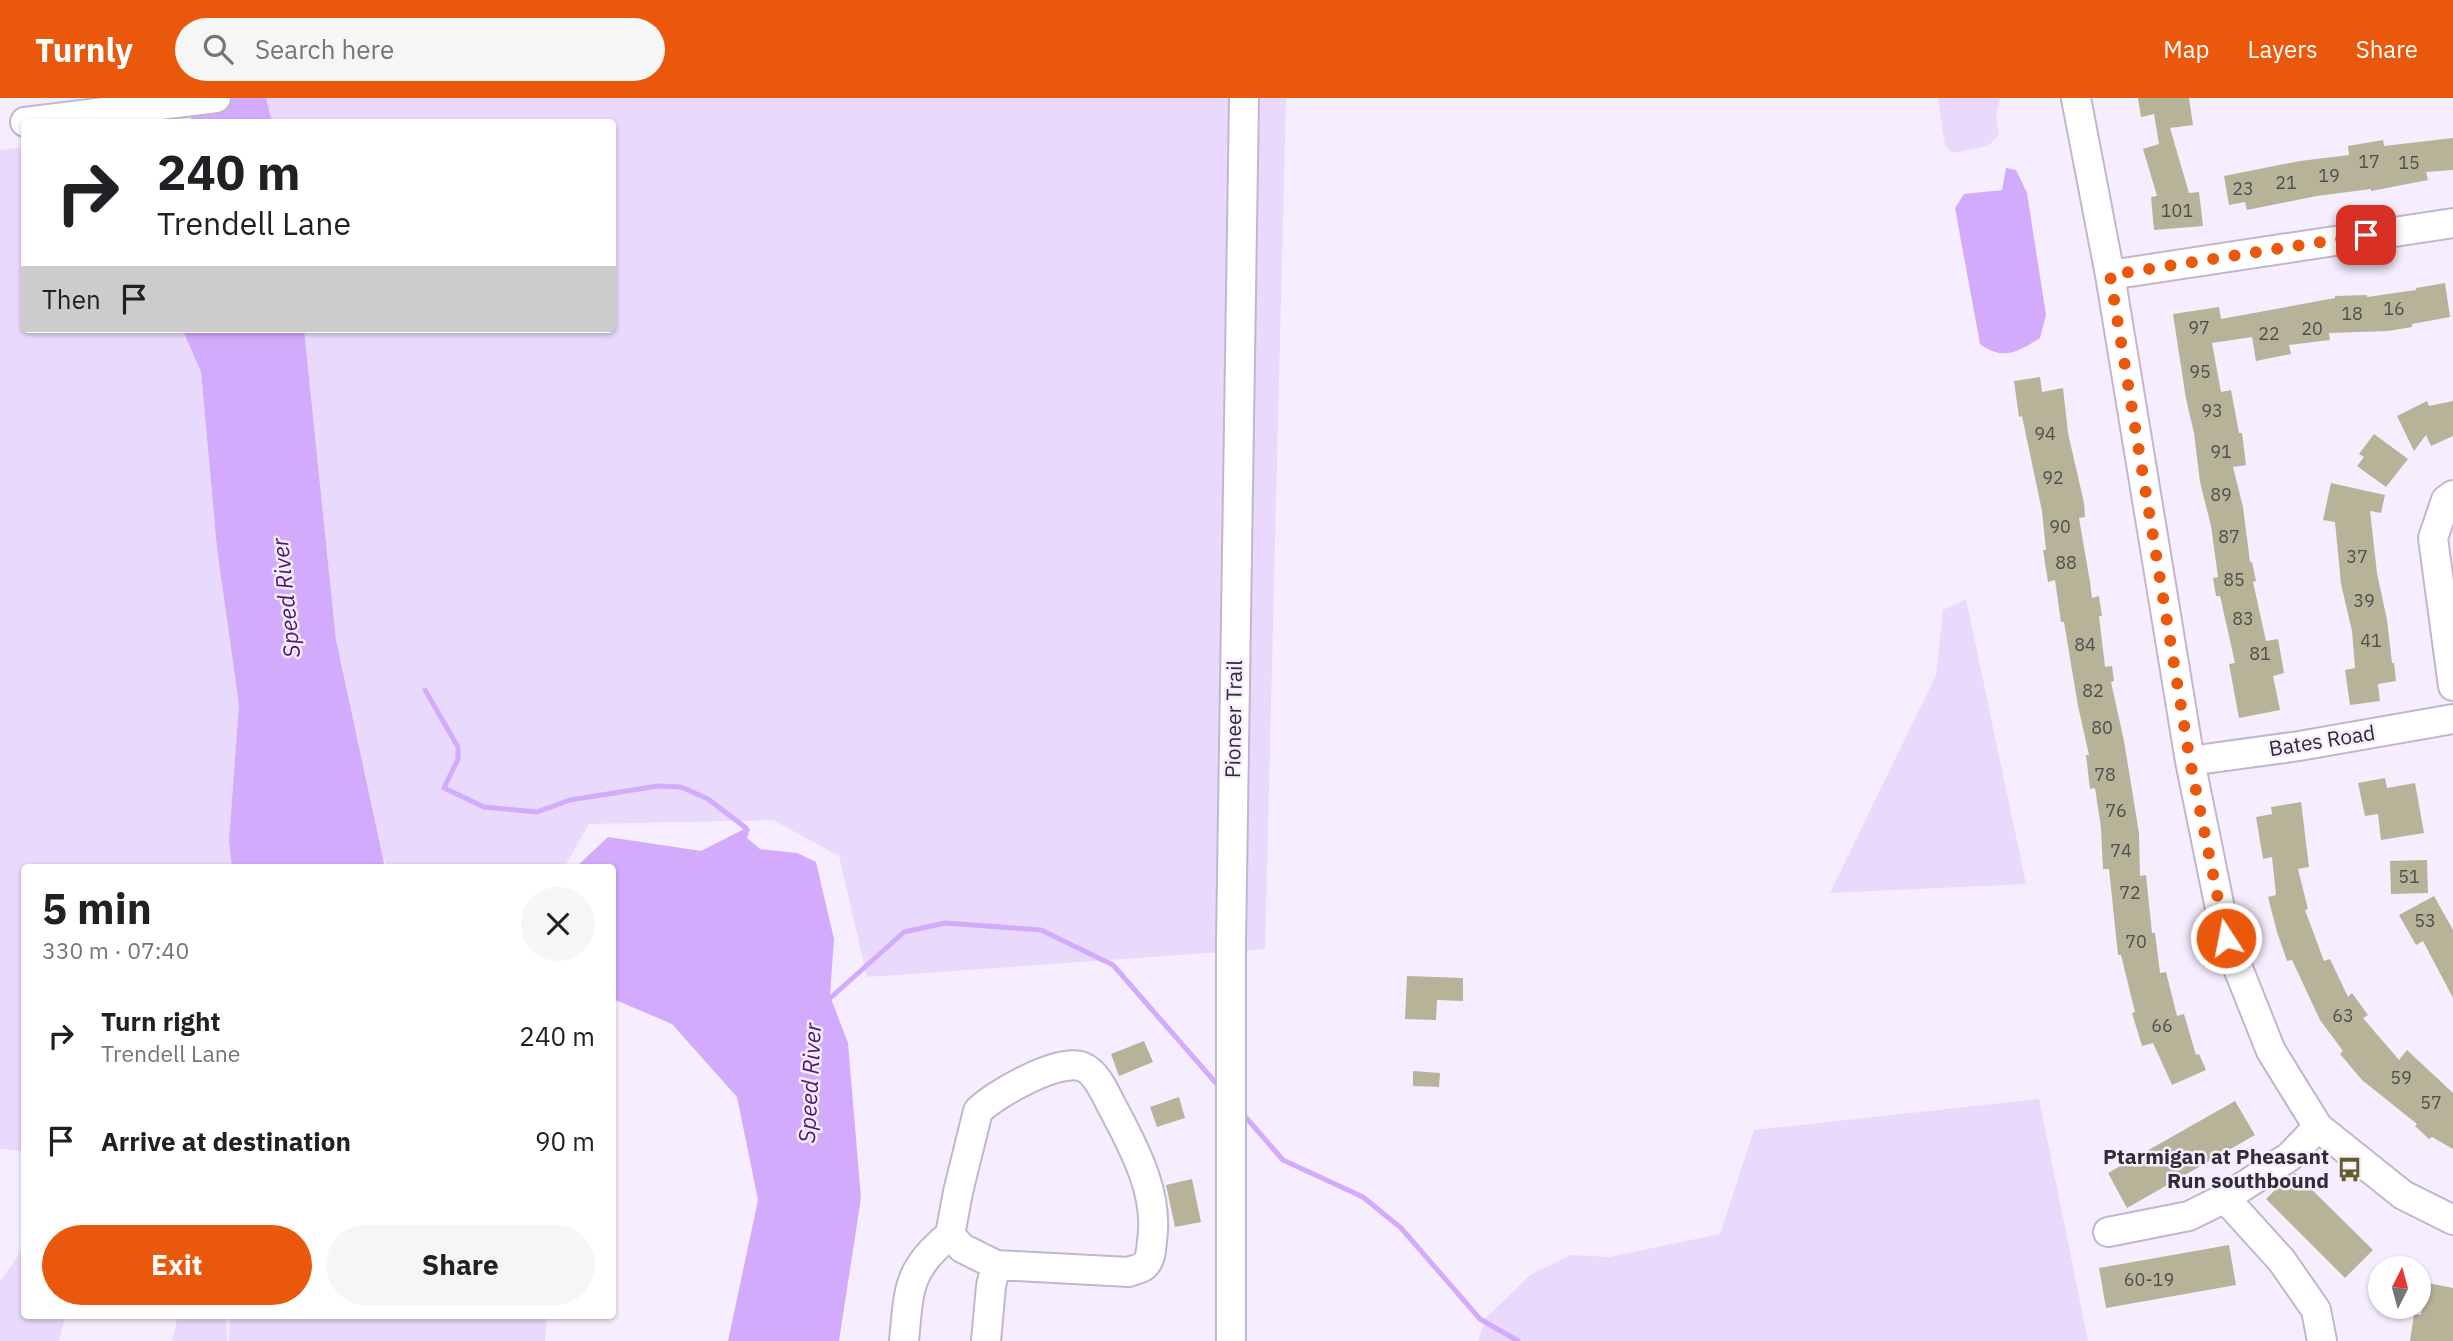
<!DOCTYPE html>
<meta charset="utf-8">
<style>
:root{--surface:#fff;--page:#f6f6f6;--text:#202124;--muted:#757577;--accent:#ea580c}
body{margin:0;font-family:"IBM Plex Sans",sans-serif;background:var(--page);color:var(--text);height:100vh;display:flex;flex-direction:column;font-size:26px;white-space:nowrap}
*{box-sizing:border-box;margin:0}
p{font-size:23px;color:var(--muted)}
.icon{flex:none;width:38px;height:38px;fill:none;stroke:currentColor;stroke-width:2;stroke-linecap:round;stroke-linejoin:round}
.map{position:relative;flex:1;overflow:hidden}
.sheet{position:absolute;left:21px;top:766px;width:595px;height:455px;display:flex;flex-direction:column;background:var(--surface);border-radius:7px;box-shadow:0 2px 5px #0004}
.sheet>*{flex:none}
.top-card{position:absolute;left:21px;top:21px;width:595px;height:214px;border-radius:7px;box-shadow:0 2px 5px #0004;background:#fff;color:var(--text);overflow:hidden}
.needle{width:46px;rotate:6deg}
.fabs{position:absolute;left:2368px;top:1158px;display:grid;gap:14px}
.fabs a{display:grid;place-items:center;width:63px;height:63px;border-radius:50%;background:var(--surface);box-shadow:0 2px 5px #0004;font-size:35px}
.pin{position:absolute;display:grid;place-items:center;width:60px;height:60px;color:#fff;margin:-30px;border-radius:14px;box-shadow:0 4px 10px #0006}
.me{position:absolute;width:77px;margin:-38px;rotate:349deg;stroke-linejoin:round;filter:drop-shadow(0 0 5px #0008)}
.turn{display:flex;align-items:center;gap:24px;height:147px;padding:0 21px;font-size:32px}
.turn .icon{width:91px;height:91px;stroke-width:2.5}
.turn b{display:block;font-size:49px;line-height:60px}
.then{display:flex;align-items:center;height:66px;padding:0 21px;background:#0003;gap:14px;font-size:26px}
.round{display:grid;place-items:center;flex:none;width:74px;height:74px;border-radius:37px;background:var(--page)}
.summary{display:flex;align-items:center;justify-content:space-between;height:119px;padding:0 21px}
h1{font-size:42px;font-weight:700;line-height:52px}
.cta{display:flex;gap:14px;margin-top:auto;padding:14px 21px}
.cta a{flex:1;height:80px;border-radius:42px;background:var(--accent);color:#fff;font-size:28px;font-weight:700;line-height:80px;text-align:center}
.cta a+a{background:var(--page);color:var(--text)}
ul{padding:0;list-style:none}
li{display:flex;align-items:center;gap:21px;height:105px;padding:0 21px}
li div{flex:1}
li b{display:block;font-size:26px}
li em{font-style:normal}
header{display:flex;align-items:center;gap:42px;box-sizing:border-box;height:98px;padding:0 35px;background:var(--accent);color:#fff}
header strong{font-size:33px}
nav{display:flex;gap:38px;margin-inline-start:auto;font-size:24px}
.search{width:490px;height:63px;background:var(--page);display:flex;align-items:center;gap:18px;box-sizing:border-box;padding:0 24px;border-radius:38px;color:var(--muted);font-size:26px}
.map>svg:first-child{display:block}
.green{fill:#e9d9fc}
.water{fill:#d3abfc}
.lines{fill:none;stroke-linecap:round;stroke-linejoin:round}
.stream{stroke:#d3abfc;stroke-width:5}
.building{fill:#b6b398}
.minor-casing{stroke:#c2b6cf;stroke-width:32}
.minor{stroke:#fff;stroke-width:28}
.route{stroke:#ea580c;stroke-width:12;stroke-dasharray:0 21.6}
.labels{text-anchor:middle;stroke-width:5;stroke-linejoin:round;paint-order:stroke}
.number-label{font-size:18px;fill:#524e4e}
.street-label{font-size:21px;fill:#312c36;stroke:#f6eefe}
.poi-label{font-size:21px;font-weight:bold;fill:#312c36;stroke:#f6eefe;text-anchor:end}
.water-label{font-size:23px;font-style:italic;fill:#4f1775;stroke:#f6eefe}
</style>
<header>
<strong>Turnly</strong>
<div class="search"><svg class="icon" aria-label="search" viewBox="0 0 24 24"><circle cx="10" cy="10" r="6"/><path d="M15 15l6 6"/></svg>Search here</div>
<nav><a>Map</a><a>Layers</a><a>Share</a></nav>
</header>
<div class="map">
<svg width="2453" height="1243" viewBox="0 0 2453 1243">
<rect width="100%" height="100%" fill="#f6eefe"/>
<path class="green" d="M266 0H1286L1265 851 867 879 839 758 773 722 589 726 564 770H389L381 758 336 542 304 231H612V24H272Z
M1938 0H2000L1996 17 1999 37 1988 48 1952 55 1945 47Z
M24 49V231H182L201 274 217 451 239 607 229 742 232 770H24V1053L0 1051V52Z
M1966 501 2026 786 1830 795 1936 577 1943 512Z
M2039 1001 2088 1243H1478L1486 1220 1530 1177 1571 1157 1609 1159 1720 1136 1754 1032Z
M24 1149V1218H65L59 1243H0V1184Z
M178 1218H226L227 1243H172Z
M230 1218H547L545 1243H229Z"/>
<path class="water" d="M186 0H266L272 24H192Z
M2006 70 2016 72 2027 95 2046 217 2040 240C2017 254 2003 263 1980 246L1955 110 1964 96 2002 92Z
M182 231H304L336 542 385 770H232L229 742 239 607 217 451 201 274Z
M746 730 750 731 747 740 760 751 797 755 816 764 834 841 830 898 848 945 861 1100 839 1243H728L758 1102 737 999 672 926 613 901 612 770H575L608 739 701 753Z"/>
<g class="lines">
<path class="stream" d="M425 592 458 649V661L444 690 484 709 537 714 570 702 658 688 681 689 708 701 746 730 745 734
M827 903 904 834 945 825 1041 832 1113 867 1222 992
M1242 1015 1283 1062 1363 1099 1401 1130 1480 1221 1518 1243"/>
</g>
<path class="building" d="M2138 0H2189L2193 27 2170 30 2189 95 2199 94 2203 128 2154 132 2151 99 2157 98 2143 51 2159 46 2154 16 2141 19Z
M2453 40V72L2426 74 2428 82 2371 93V91L2317 98 2247 112 2245 104 2229 107 2224 78 2300 63 2349 57 2348 48 2383 42 2384 48Z
M2445 185 2450 219 2412 226V229L2388 233 2329 235 2330 242 2289 247 2291 256 2256 263 2252 239 2212 245 2221 294 2231 292 2239 335H2242L2246 367 2233 369 2243 409 2250 464H2252L2256 483 2253 484 2266 543 2278 541 2284 575 2273 578 2280 612 2239 620 2229 566 2235 565 2220 498H2216L2213 480 2218 479 2211 428 2200 384 2194 335 2186 301 2173 216 2219 209 2221 221 2335 200V198L2367 197V199L2416 192V190Z
M2040 279 2042 294 2063 290 2068 335 2084 405 2085 419 2079 420 2090 484 2092 500 2099 498 2102 518H2099L2105 569 2112 568 2114 583 2111 584 2124 643 2139 735 2140 778 2146 777 2152 835H2155L2160 875 2166 874 2177 918 2184 916 2196 957 2199 956 2206 972 2172 987 2153 945 2142 948 2132 915 2135 914 2121 857H2118L2109 771H2103L2101 730 2095 690 2090 691 2086 657H2089L2078 608 2064 524H2061L2055 482 2048 484 2043 452H2046L2042 413 2022 318 2019 319 2014 283Z
M2427 303 2429 308 2453 303V338L2431 348 2426 337 2414 353 2397 318Z
M2374 336 2408 361 2386 389 2357 368 2364 359 2359 356Z
M2331 385 2385 397 2381 415 2370 413 2377 475 2387 522 2392 565H2394L2396 583 2378 586 2380 603 2350 607 2345 572 2355 570 2352 533 2341 486 2335 424 2323 422Z
M2385 680 2387 690 2415 685 2424 735 2381 742 2378 716 2365 718 2358 685Z
M2301 704 2309 769 2298 771 2308 811 2305 812 2324 863 2330 861 2348 899 2352 895 2368 917 2363 920 2399 962 2407 952 2453 995V1051L2432 1039 2429 1041 2415 1028 2417 1026 2362 982 2340 956 2343 953 2320 922 2292 862 2287 863 2277 834 2268 799 2276 797 2272 759 2263 761 2256 719 2272 716 2271 709Z
M2427 762 2428 795 2391 796 2390 763Z
M2434 798 2453 832V900L2423 843 2416 847 2399 817Z
M1407 878 1463 880V903L1437 902 1436 922 1405 921Z
M1144 943 1153 964 1119 978 1111 956Z
M1413 973 1440 975 1439 989 1413 988Z
M1179 999 1185 1020 1157 1029 1150 1009Z
M2235 1003 2255 1037 2127 1110 2108 1075Z
M2295 1075 2373 1152 2345 1180 2266 1101 2286 1081Z
M1192 1081 1201 1124 1175 1129 1166 1087Z
M2229 1147 2236 1187 2106 1210 2099 1170Z
M2428 1185 2453 1190V1243H2410L2414 1216 2421 1217Z"/>
<g class="lines">
<defs>
<path id="minor" d="M2076 0 2110 177 2190 663 2226 840 2271 953 2318 1029 2403 1097 2453 1122
M25 24 216 0
M2110 177 2453 125
M2453 397 2446 402 2433 440 2453 588
M2190 663 2299 648 2453 621
M2225 1100 2282 1163 2316 1212 2322 1243
M2108 1134 2189 1118 2225 1100 2289 1059 2318 1029
M904 1243C909 1192 907 1171 950 1137L958 1094 978 1013C995 996 1060 959 1083 969 1098 975 1107 1000 1114 1012 1135 1052 1159 1096 1152 1143 1151 1152 1151 1162 1144 1168 1140 1171 1133 1172 1129 1174L996 1167 962 1150 950 1137
M986 1243 991 1188 996 1167
M1231 1243V844L1244 0"/>
</defs>
<use href="#minor" class="minor-casing"/>
<use href="#minor" class="minor"/>
</g>
<g class="lines">
<path class="route" d="M2226 840 2190 663 2110 177 2366 137"/>
</g>
<defs>
<symbol id="bus-bare" viewBox="-9 -9 18 18"><path d="M-5-6H5V4H4V6H2V4H-2V6H-4V4H-5ZM-3.5-4V0h7V-4ZM-3.5 1.2v1.5H-2V1.2ZM2 1.2v1.5H3.5V1.2Z" fill="#635d29" stroke="#f6eefe" stroke-width="2.5" paint-order="stroke"/></symbol>
</defs>
<g fill-rule="evenodd">
<use href="#bus-bare" x="2332" y="1054" width="35" height="35"/>
</g>
<g class="labels">
<g class="number-label">
<text x="2369" y="70">17</text>
<text x="2409" y="71">15</text>
<text x="2329" y="84">19</text>
<text x="2286" y="91">21</text>
<text x="2243" y="97">23</text>
<text x="2177" y="119">101</text>
<text x="2394" y="217">16</text>
<text x="2352" y="222">18</text>
<text x="2199" y="236">97</text>
<text x="2312" y="237">20</text>
<text x="2269" y="242">22</text>
<text x="2200" y="280">95</text>
<text x="2212" y="319">93</text>
<text x="2045" y="342">94</text>
<text x="2221" y="360">91</text>
<text x="2053" y="386">92</text>
<text x="2221" y="403">89</text>
<text x="2060" y="435">90</text>
<text x="2229" y="445">87</text>
<text x="2357" y="465">37</text>
<text x="2066" y="471">88</text>
<text x="2234" y="488">85</text>
<text x="2364" y="509">39</text>
<text x="2243" y="527">83</text>
<text x="2371" y="549">41</text>
<text x="2085" y="553">84</text>
<text x="2260" y="562">81</text>
<text x="2093" y="599">82</text>
<text x="2102" y="636">80</text>
<text x="2105" y="683">78</text>
<text x="2116" y="719">76</text>
<text x="2121" y="759">74</text>
<text x="2409" y="785">51</text>
<text x="2130" y="801">72</text>
<text x="2425" y="829">53</text>
<text x="2136" y="850">70</text>
<text x="2343" y="924">63</text>
<text x="2162" y="934">66</text>
<text x="2401" y="986">59</text>
<text x="2431" y="1011">57</text>
<text x="2149" y="1188">60-19</text>
</g>
<g class="street-label">
<text transform="translate(1234 621) rotate(-89)" y="7">Pioneer Trail</text>
<text transform="translate(2322 643) rotate(-9)" y="7">Bates Road</text>
</g>
<g class="poi-label">
<text x="2329" y="1066">Ptarmigan at Pheasant<tspan x="2329" dy="24">Run southbound</tspan></text>
</g>
<g class="water-label">
<text transform="translate(286 500) rotate(-96)" y="8">Speed River</text>
<text transform="translate(810 985) rotate(-87)" y="8">Speed River</text>
</g>
</g>
</svg>
<div class="fabs">
<a><svg class="needle" viewBox="-14 -14 28 28"><path d="M0-13l5 13h-10z" fill="#e53935"/><path d="M0 13l5-13h-10z" fill="#757577"/></svg></a>
</div>
<div class="pin" style="left:2366px;top:137px;background:#d93025"><svg class="icon" aria-label="arrive" viewBox="0 0 24 24"><path d="M6 21V4h12l-3 4 3 4H6"/></svg></div>
<svg class="me" style="left:2226px;top:840px" viewBox="-20 -20 40 40"><circle r="17" fill="#ea580c" stroke="#fff" stroke-width="3"/><path d="M0-11L8 9 0 5-8 9z" fill="#fff"/></svg>
<div class="top-card">
<div class="turn"><svg class="icon" aria-label="right" viewBox="0 0 24 24"><path d="M7 20v-9h11M14 6l5 5-5 5"/></svg><div><b>240 m</b>Trendell Lane</div></div>
<div class="then">Then<svg class="icon" aria-label="arrive" viewBox="0 0 24 24"><path d="M6 21V4h12l-3 4 3 4H6"/></svg></div>
</div>
<section class="sheet">
<div class="summary"><div><h1>5 min</h1><p>330 m · 07:40</p></div><a class="round"><svg class="icon" aria-label="close" viewBox="0 0 24 24"><path d="M6 6l12 12M18 6L6 18"/></svg></a></div>
<ul>
<li><svg class="icon" aria-label="right" viewBox="0 0 24 24"><path d="M7 20v-9h11M14 6l5 5-5 5"/></svg><div><b>Turn right</b><p>Trendell Lane</p></div><em>240 m</em></li>
<li><svg class="icon" aria-label="arrive" viewBox="0 0 24 24"><path d="M6 21V4h12l-3 4 3 4H6"/></svg><div><b>Arrive at destination</b></div><em>90 m</em></li>
</ul>
<div class="cta"><a>Exit</a><a>Share</a></div>
</section>
</div>
